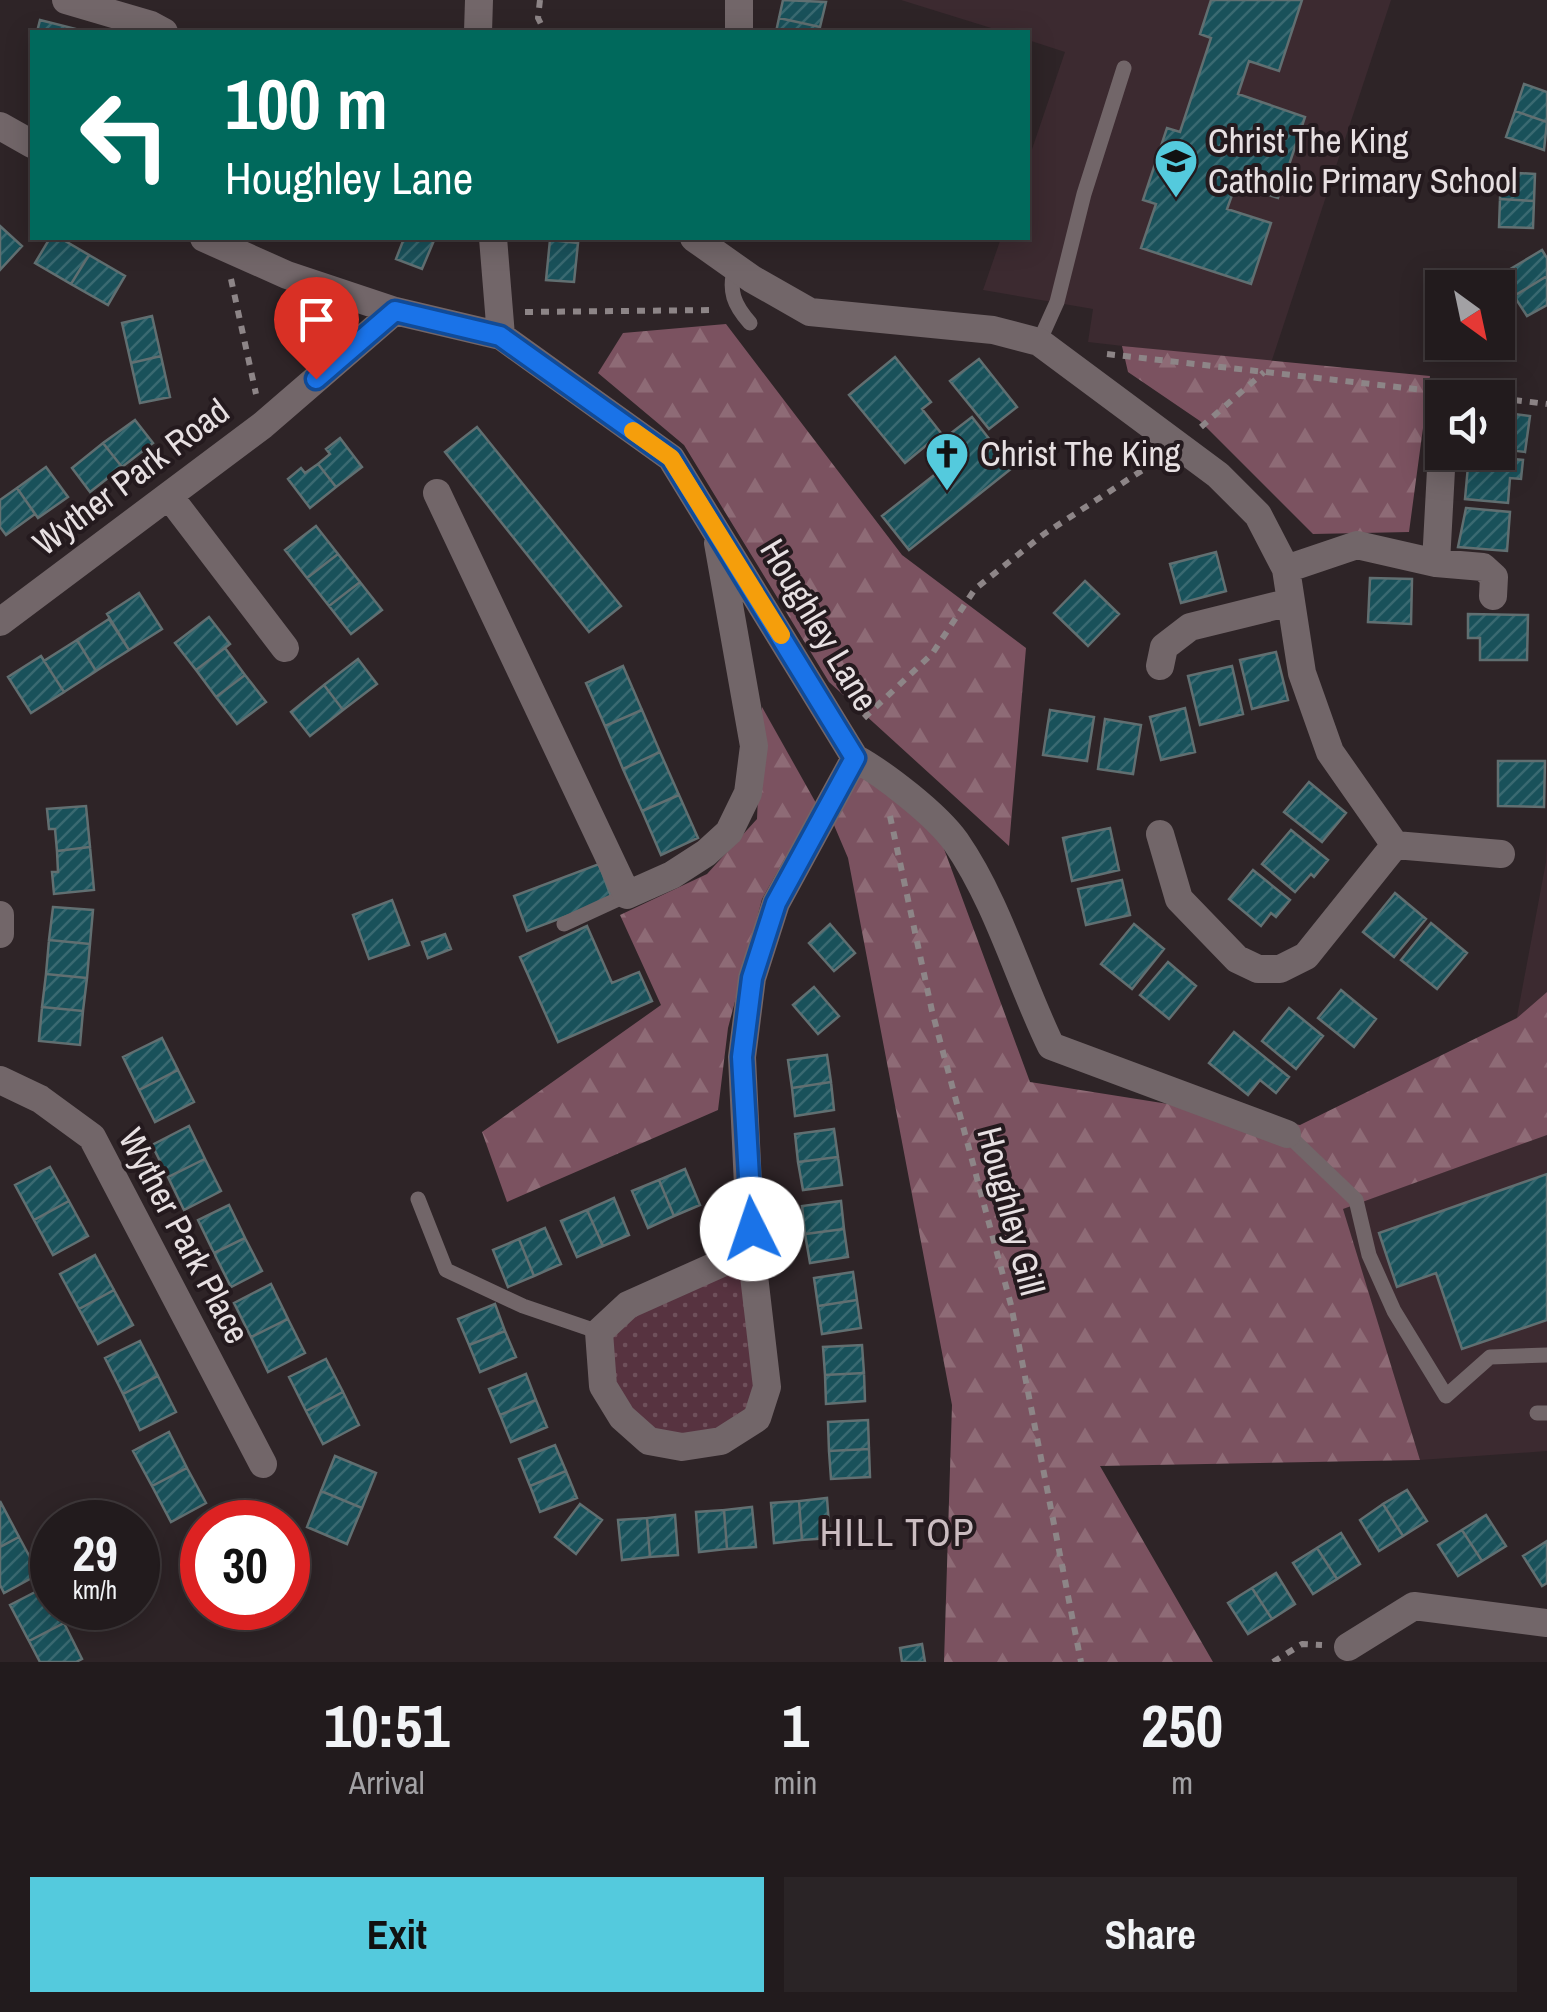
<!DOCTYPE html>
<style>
:root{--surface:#221b1d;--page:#2a2426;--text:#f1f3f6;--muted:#a2a1a4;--line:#3f393b;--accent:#54cadd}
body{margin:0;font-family:"Archivo Narrow",sans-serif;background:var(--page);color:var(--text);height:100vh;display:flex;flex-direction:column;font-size:38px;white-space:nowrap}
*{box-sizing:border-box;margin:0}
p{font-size:32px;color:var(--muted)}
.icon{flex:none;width:55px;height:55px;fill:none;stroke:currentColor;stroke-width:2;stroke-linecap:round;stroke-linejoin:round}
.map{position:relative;height:1662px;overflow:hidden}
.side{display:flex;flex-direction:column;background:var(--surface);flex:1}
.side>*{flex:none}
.banner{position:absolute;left:30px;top:30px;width:1000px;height:210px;border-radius:0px;box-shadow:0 5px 25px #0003,0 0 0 2px var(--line);background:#00695c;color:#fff;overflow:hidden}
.needle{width:65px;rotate:147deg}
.buttons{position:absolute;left:1425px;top:270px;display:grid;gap:20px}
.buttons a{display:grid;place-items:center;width:90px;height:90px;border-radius:0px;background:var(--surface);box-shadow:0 5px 25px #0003,0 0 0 2px var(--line);font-size:50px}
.speed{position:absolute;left:30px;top:1500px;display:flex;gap:20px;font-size:50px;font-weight:700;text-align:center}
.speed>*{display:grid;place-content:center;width:130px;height:130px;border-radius:50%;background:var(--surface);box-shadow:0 5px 25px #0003,0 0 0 2px var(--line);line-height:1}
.speed small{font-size:25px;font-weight:400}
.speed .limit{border:15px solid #d22;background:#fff;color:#111}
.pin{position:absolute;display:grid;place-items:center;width:85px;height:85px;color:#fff;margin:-102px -42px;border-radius:50% 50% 50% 0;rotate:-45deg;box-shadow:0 0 10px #0007}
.pin .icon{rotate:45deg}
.me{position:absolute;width:110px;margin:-55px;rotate:356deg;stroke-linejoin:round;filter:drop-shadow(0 0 8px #0008)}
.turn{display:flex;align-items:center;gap:35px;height:210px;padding:0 30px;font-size:45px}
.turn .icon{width:130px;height:130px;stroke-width:2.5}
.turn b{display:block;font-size:70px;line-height:85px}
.eta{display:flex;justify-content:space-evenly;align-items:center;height:170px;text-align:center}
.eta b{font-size:60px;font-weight:700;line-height:70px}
.button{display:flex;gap:20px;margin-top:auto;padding:20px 30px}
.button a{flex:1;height:115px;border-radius:0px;background:var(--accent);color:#111;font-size:40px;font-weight:700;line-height:115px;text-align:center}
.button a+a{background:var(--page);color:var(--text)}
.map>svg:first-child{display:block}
.built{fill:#3c2a30}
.grass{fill:url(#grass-dots)}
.forest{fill:url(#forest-firs)}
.building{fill:url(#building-hatch);stroke:#616f71;stroke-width:2.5}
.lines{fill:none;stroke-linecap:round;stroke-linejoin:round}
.path{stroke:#8d8587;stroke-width:6;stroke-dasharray:8 8;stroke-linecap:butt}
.service{stroke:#726669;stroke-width:15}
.minor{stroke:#726669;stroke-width:28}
.route-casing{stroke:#114b97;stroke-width:25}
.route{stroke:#1a73e8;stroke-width:18}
.slow{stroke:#f59e0b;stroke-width:18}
.labels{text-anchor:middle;stroke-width:8;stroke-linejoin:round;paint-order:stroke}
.poi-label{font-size:35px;fill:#e7e0e2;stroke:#241a1e;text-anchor:start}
.street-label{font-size:35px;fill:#e7e0e2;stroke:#241a1e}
.neighbourhood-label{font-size:38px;letter-spacing:2.5px;fill:#cbbdc1;stroke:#241a1e}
</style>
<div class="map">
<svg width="1547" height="1662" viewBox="0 0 1547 1662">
<defs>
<pattern id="grass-dots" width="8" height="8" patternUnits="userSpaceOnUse" patternTransform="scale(2.5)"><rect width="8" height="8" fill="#573340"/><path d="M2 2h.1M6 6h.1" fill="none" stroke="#6f505b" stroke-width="1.8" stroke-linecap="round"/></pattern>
<pattern id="forest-firs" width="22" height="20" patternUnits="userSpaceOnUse" patternTransform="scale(2.5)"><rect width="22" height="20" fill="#7b5260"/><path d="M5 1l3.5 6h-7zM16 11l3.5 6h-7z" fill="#8e6b76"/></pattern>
<pattern id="building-hatch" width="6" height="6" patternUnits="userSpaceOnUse" patternTransform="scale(2.5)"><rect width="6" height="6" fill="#19515a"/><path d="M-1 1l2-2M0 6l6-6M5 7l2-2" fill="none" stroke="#3a6a71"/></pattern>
</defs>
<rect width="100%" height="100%" fill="#2e2427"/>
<path class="built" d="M901 0H1391L1271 363 1088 342 1093 309 983 290 1001 238H1028V161L1065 52 1028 40V32H1004Z
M1547 838V1451L1420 1460 1342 1209 1491 1155 1546 862Z"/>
<path class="grass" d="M751 1250 757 1418 682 1447 622 1417 599 1332Z"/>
<path class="forest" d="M726 324 902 555 1026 648 1009 846 829 682 684 445 598 373 623 333Z
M1122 346 1430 376 1409 532 1313 534 1200 421 1128 372Z
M762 707 816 803 762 899 728 1028 718 1110 507 1202 482 1132 661 1005 620 915 707 874 757 819Z
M855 758 933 819 1030 1082 1300 1125 1517 1018 1547 992V1135L1343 1209 1420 1460 1100 1466 1213 1662H944L952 1405 848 858 828 811Z"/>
<path class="building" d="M783 0 826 2 820 27 779 18Z
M1211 0H1302L1279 71 1249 61 1238 94 1305 117 1278 198 1236 184 1227 209 1271 223 1251 284 1141 248 1156 204 1143 200 1167 128 1180 132 1211 38 1200 34Z
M779 18 820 27 819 32H776Z
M40 20 80 30 79 32H37Z
M1524 84 1547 92V122L1515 111Z
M1515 111 1547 122 1544 150 1506 137Z
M1501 172 1535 174 1534 201 1500 199Z
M1500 199 1534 201 1533 228 1499 227Z
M0 226 22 246 0 270Z
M50 238H60L89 255 71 284 35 263Z
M393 238H435L422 269 396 259 403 241Z
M550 240 578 243 574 282 546 280Z
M1542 250 1547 258V276L1514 296 1502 274Z
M89 255 125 276 108 305 71 284Z
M1547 276V305L1527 316 1514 296Z
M152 316 161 356 131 363 122 323Z
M161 356 170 397 140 403 131 363Z
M895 357 931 402 922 409 941 433 905 463 849 395Z
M979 359 1017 407 989 429 950 381Z
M1498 412 1530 416 1525 452 1498 449Z
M972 417 1012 468 909 550 882 516 947 465 933 447Z
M135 420 153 443 122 467 103 443Z
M477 427 621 606 589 632 445 452Z
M340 438 362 467 336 487 318 464 330 454 326 449Z
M103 443 122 467 90 492 72 468Z
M1469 455 1523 460 1521 479 1510 478 1508 503 1465 499Z
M318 464 336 487 310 508 288 479 301 468 305 473Z
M46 467 68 497 38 518 17 488Z
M17 488 35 514 6 535 0 527V500Z
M1466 508 1510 512 1507 551 1458 547Z
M316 526 338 554 307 578 285 550Z
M1216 552 1226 591 1181 603 1170 564Z
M338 554 360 582 329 606 307 578Z
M1370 578 1412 579 1411 624 1368 622Z
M1085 581 1119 614 1088 646 1054 613Z
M360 582 382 610 351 634 329 606Z
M139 593 162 629 129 650 107 614Z
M1468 614 1528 615 1527 660H1480V638H1468Z
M209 617 230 644 196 670 175 643Z
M109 619 129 650 96 671 77 640Z
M77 640 96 671 64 692 44 661Z
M225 648 245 675 216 697 196 670Z
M1276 652 1288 700 1252 709 1240 660Z
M41 656 64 692 31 713 8 677Z
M358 659 377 684 343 710 324 685Z
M623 666 642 710 605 726 586 683Z
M1232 666 1243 714 1200 725 1188 676Z
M245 675 266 702 237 724 216 697Z
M324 685 343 710 310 736 291 712Z
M1185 708 1195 752 1161 760 1150 717Z
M642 710 660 752 623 769 605 726Z
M1050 710 1094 717 1087 761 1043 755Z
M1105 719 1141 725 1133 774 1098 769Z
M660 752 679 795 642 811 623 769Z
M1498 761H1545L1544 807 1498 806Z
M1309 782 1346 813 1322 842 1284 812Z
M679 795 698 838 661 855 642 811Z
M86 806 90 847 57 851 55 829H49L47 809Z
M1110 828 1119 870 1072 881 1063 838Z
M1291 830 1328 860 1314 877 1311 874 1295 892 1262 864Z
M90 847 94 890 54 894 52 872H58L57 851Z
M599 864 612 899 527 931 514 896Z
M1253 870 1290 900 1276 917 1271 913 1261 926 1229 899Z
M1122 880 1130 915 1086 925 1078 889Z
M1395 893 1426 919 1394 957 1363 932Z
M392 900 409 945 369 959 353 915Z
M53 907 93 910 90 944 49 940Z
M1431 923 1467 953 1437 989 1401 960Z
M830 924 855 953 834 971 809 943Z
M1134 924 1164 949 1132 989 1101 964Z
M587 926 612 983 639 972 652 1001 558 1042 520 957Z
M445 934 451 949 428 958 422 942Z
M49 940 90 944 87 978 46 974Z
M1168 962 1196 986 1169 1019 1140 995Z
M46 974 87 978 83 1011 42 1007Z
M814 987 839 1016 818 1034 793 1005Z
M1341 990 1376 1019 1354 1047 1318 1018Z
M42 1007 83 1011 80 1045 39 1041Z
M1289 1008 1323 1036 1296 1069 1262 1041Z
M1234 1032 1289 1077 1276 1093 1260 1080 1248 1095 1209 1063Z
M162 1038 178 1070 139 1090 123 1057Z
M827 1055 831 1082 792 1088 788 1060Z
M178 1070 194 1102 155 1122 139 1090Z
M831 1082 834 1110 795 1116 792 1088Z
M189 1126 205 1159 168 1177 152 1145Z
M834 1129 838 1157 798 1162 795 1134Z
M838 1157 842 1185 803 1190 798 1162Z
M205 1159 221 1191 184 1210 168 1177Z
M50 1167 69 1201 34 1220 15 1185Z
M685 1169 700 1205 674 1216 659 1180Z
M1547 1174V1320L1462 1349 1436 1273 1397 1287 1379 1233Z
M659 1180 674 1216 648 1228 632 1191Z
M614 1198 629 1235 603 1246 587 1210Z
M69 1201 88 1236 53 1255 34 1220Z
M841 1201 844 1229 805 1234 802 1206Z
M229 1205 245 1238 214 1253 198 1220Z
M587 1210 603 1246 577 1257 561 1221Z
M545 1228 561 1264 534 1276 519 1239Z
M844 1229 848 1257 810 1263 805 1234Z
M245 1238 262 1271 231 1287 214 1253Z
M519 1239 534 1276 508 1287 493 1250Z
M95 1255 114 1290 79 1309 60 1274Z
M853 1272 857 1300 818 1306 814 1278Z
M271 1284 288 1319 251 1337 234 1303Z
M114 1290 133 1325 98 1344 79 1309Z
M857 1300 861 1328 822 1334 818 1306Z
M495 1304 505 1331 469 1345 458 1319Z
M288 1319 305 1353 268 1372 251 1337Z
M505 1331 516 1357 480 1372 469 1345Z
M140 1341 158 1376 123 1394 105 1358Z
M862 1345 864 1373 825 1375 823 1347Z
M326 1359 343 1392 306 1411 289 1377Z
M864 1373 865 1401 826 1404 825 1375Z
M526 1374 536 1400 500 1415 489 1389Z
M158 1376 176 1412 140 1430 123 1394Z
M343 1392 359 1425 323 1444 306 1411Z
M536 1400 547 1427 511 1442 500 1415Z
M868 1420 869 1449 829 1451 828 1422Z
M169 1432 187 1468 152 1486 133 1451Z
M555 1445 566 1471 530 1486 519 1459Z
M869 1449 870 1477 831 1479 829 1451Z
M335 1456 376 1473 362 1508 321 1491Z
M187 1468 206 1503 171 1522 152 1486Z
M566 1471 577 1498 540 1512 530 1486Z
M1407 1490 1427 1521 1403 1536 1383 1504Z
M321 1491 362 1508 347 1544 307 1527Z
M827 1498 830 1538 802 1540 799 1501Z
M0 1501 19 1537 0 1547Z
M799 1501 802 1540 774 1543 771 1503Z
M580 1504 602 1520 576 1554 555 1537Z
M1383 1504 1403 1536 1379 1551 1360 1520Z
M752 1507 756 1547 727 1549 724 1510Z
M724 1510 727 1549 699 1552 696 1512Z
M675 1515 678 1555 650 1557 647 1518Z
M1486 1515 1506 1546 1482 1561 1462 1530Z
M647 1518 650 1557 622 1560 618 1520Z
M1462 1530 1482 1561 1458 1576 1438 1545Z
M1341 1533 1360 1564 1337 1579 1317 1548Z
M19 1537 39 1574 4 1593 0 1585V1547Z
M1547 1541V1583L1542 1586 1523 1556Z
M1317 1548 1337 1579 1313 1594 1293 1563Z
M1276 1573 1295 1604 1272 1619 1252 1588Z
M45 1587 52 1608H56L64 1623 29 1641 10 1605Z
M1252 1588 1272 1619 1248 1634 1228 1603Z
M64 1623 82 1659 76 1662H40L29 1641Z
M922 1644 925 1662H902L900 1648Z"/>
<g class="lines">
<path class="path" d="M540 0 538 18 545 32
M231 279 256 394
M525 312 717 310
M1107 354 1494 398
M1498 398 1547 404
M1201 427 1264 372
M864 718 932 654 975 589 1044 534 1155 462
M890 816 932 1011 1011 1305 1081 1662
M1273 1662 1302 1644 1322 1645"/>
<path class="service" d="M735 267C728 291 734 305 750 323
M1039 342 1057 302 1084 194 1124 68
M564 924 627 895
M1287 1134 1356 1200 1369 1255 1394 1311 1446 1396 1490 1357 1547 1355
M418 1199 446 1270 523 1306 599 1332
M1537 1413H1547"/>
<path class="minor" d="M66 0 151 25 164 32
M478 32 479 0
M739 32V0
M0 126 32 144
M204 238 287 275 395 311 501 336 671 458 855 758C884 774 936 814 956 842 998 903 1019 980 1051 1046L1287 1134
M493 238 501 336
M694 238 752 279 810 312 993 330 1039 342 1218 475 1258 515 1286 569 1302 673 1330 752 1395 845 1501 854
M437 493 627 895 672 875 706 853 729 832 748 793 754 746 718 543
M169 496 285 648
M1436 563 1442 451
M1286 569 1357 545 1436 563 1483 567 1494 577 1493 596
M0 622 263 425 395 311
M1160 666 1164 647 1190 627 1291 602
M1160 834 1179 899 1237 959 1258 969H1280L1306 956 1395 845
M0 915V934
M0 1080 40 1099 92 1137 263 1464
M751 1250 628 1305 599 1332 603 1386 622 1417 649 1441 682 1447 721 1441 757 1418 767 1387 751 1250 742 1057 752 978 776 903 855 758
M1348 1647 1414 1606 1547 1623"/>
</g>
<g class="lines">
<defs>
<path id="route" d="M316 379 395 311 500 336 671 458 855 758 776 903 752 978 742 1057 752 1229"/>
</defs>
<use href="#route" class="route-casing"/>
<use href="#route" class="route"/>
<path class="slow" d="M633 431 671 458 781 635"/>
</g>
<defs>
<symbol id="school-pin" viewBox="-11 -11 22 30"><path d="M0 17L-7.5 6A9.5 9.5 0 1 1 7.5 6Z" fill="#54cadd" stroke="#241a1e"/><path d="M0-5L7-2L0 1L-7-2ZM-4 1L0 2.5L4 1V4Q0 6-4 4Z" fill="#111"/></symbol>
<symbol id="church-pin" viewBox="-11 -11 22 30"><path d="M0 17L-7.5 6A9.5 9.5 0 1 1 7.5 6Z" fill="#54cadd" stroke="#241a1e"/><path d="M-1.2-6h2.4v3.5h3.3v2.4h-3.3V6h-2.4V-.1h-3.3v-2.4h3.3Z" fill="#111"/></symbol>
</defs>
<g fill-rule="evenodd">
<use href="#school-pin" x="1151" y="136" width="50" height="68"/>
<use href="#church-pin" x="922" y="429" width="50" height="68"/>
</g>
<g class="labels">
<g class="poi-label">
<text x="1208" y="153">Christ The King<tspan x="1208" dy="40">Catholic Primary School</tspan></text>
<text x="980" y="466">Christ The King</text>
</g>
<g class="street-label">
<text transform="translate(131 477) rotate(-37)" y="12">Wyther Park Road</text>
<text transform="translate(819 625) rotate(59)" y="12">Houghley Lane</text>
<text transform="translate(1011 1211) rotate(75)" y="12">Houghley Gill</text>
<text transform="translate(184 1236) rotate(62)" y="12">Wyther Park Place</text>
</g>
<g class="neighbourhood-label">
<text x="898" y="1546">HILL TOP</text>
</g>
</g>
</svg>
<div class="buttons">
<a><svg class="needle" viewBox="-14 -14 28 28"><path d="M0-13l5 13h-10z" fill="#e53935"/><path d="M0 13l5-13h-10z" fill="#a2a1a4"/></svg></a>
<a><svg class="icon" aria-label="sound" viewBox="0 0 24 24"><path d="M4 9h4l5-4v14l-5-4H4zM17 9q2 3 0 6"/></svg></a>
</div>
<div class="speed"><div>29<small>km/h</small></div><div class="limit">30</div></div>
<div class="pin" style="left:316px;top:379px;background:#d93025"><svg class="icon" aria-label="arrive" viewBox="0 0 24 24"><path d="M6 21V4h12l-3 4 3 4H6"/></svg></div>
<svg class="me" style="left:752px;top:1229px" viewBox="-20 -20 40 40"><circle r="19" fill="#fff"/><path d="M0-13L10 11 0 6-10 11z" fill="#1a73e8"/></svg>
<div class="banner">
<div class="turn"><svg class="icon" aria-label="left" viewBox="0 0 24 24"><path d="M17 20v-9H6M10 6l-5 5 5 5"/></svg><div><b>100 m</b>Houghley Lane</div></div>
</div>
</div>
<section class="side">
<div class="eta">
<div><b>10:51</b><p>Arrival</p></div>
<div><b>1</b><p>min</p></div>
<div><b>250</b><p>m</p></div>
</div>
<div class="button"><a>Exit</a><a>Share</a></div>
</section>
